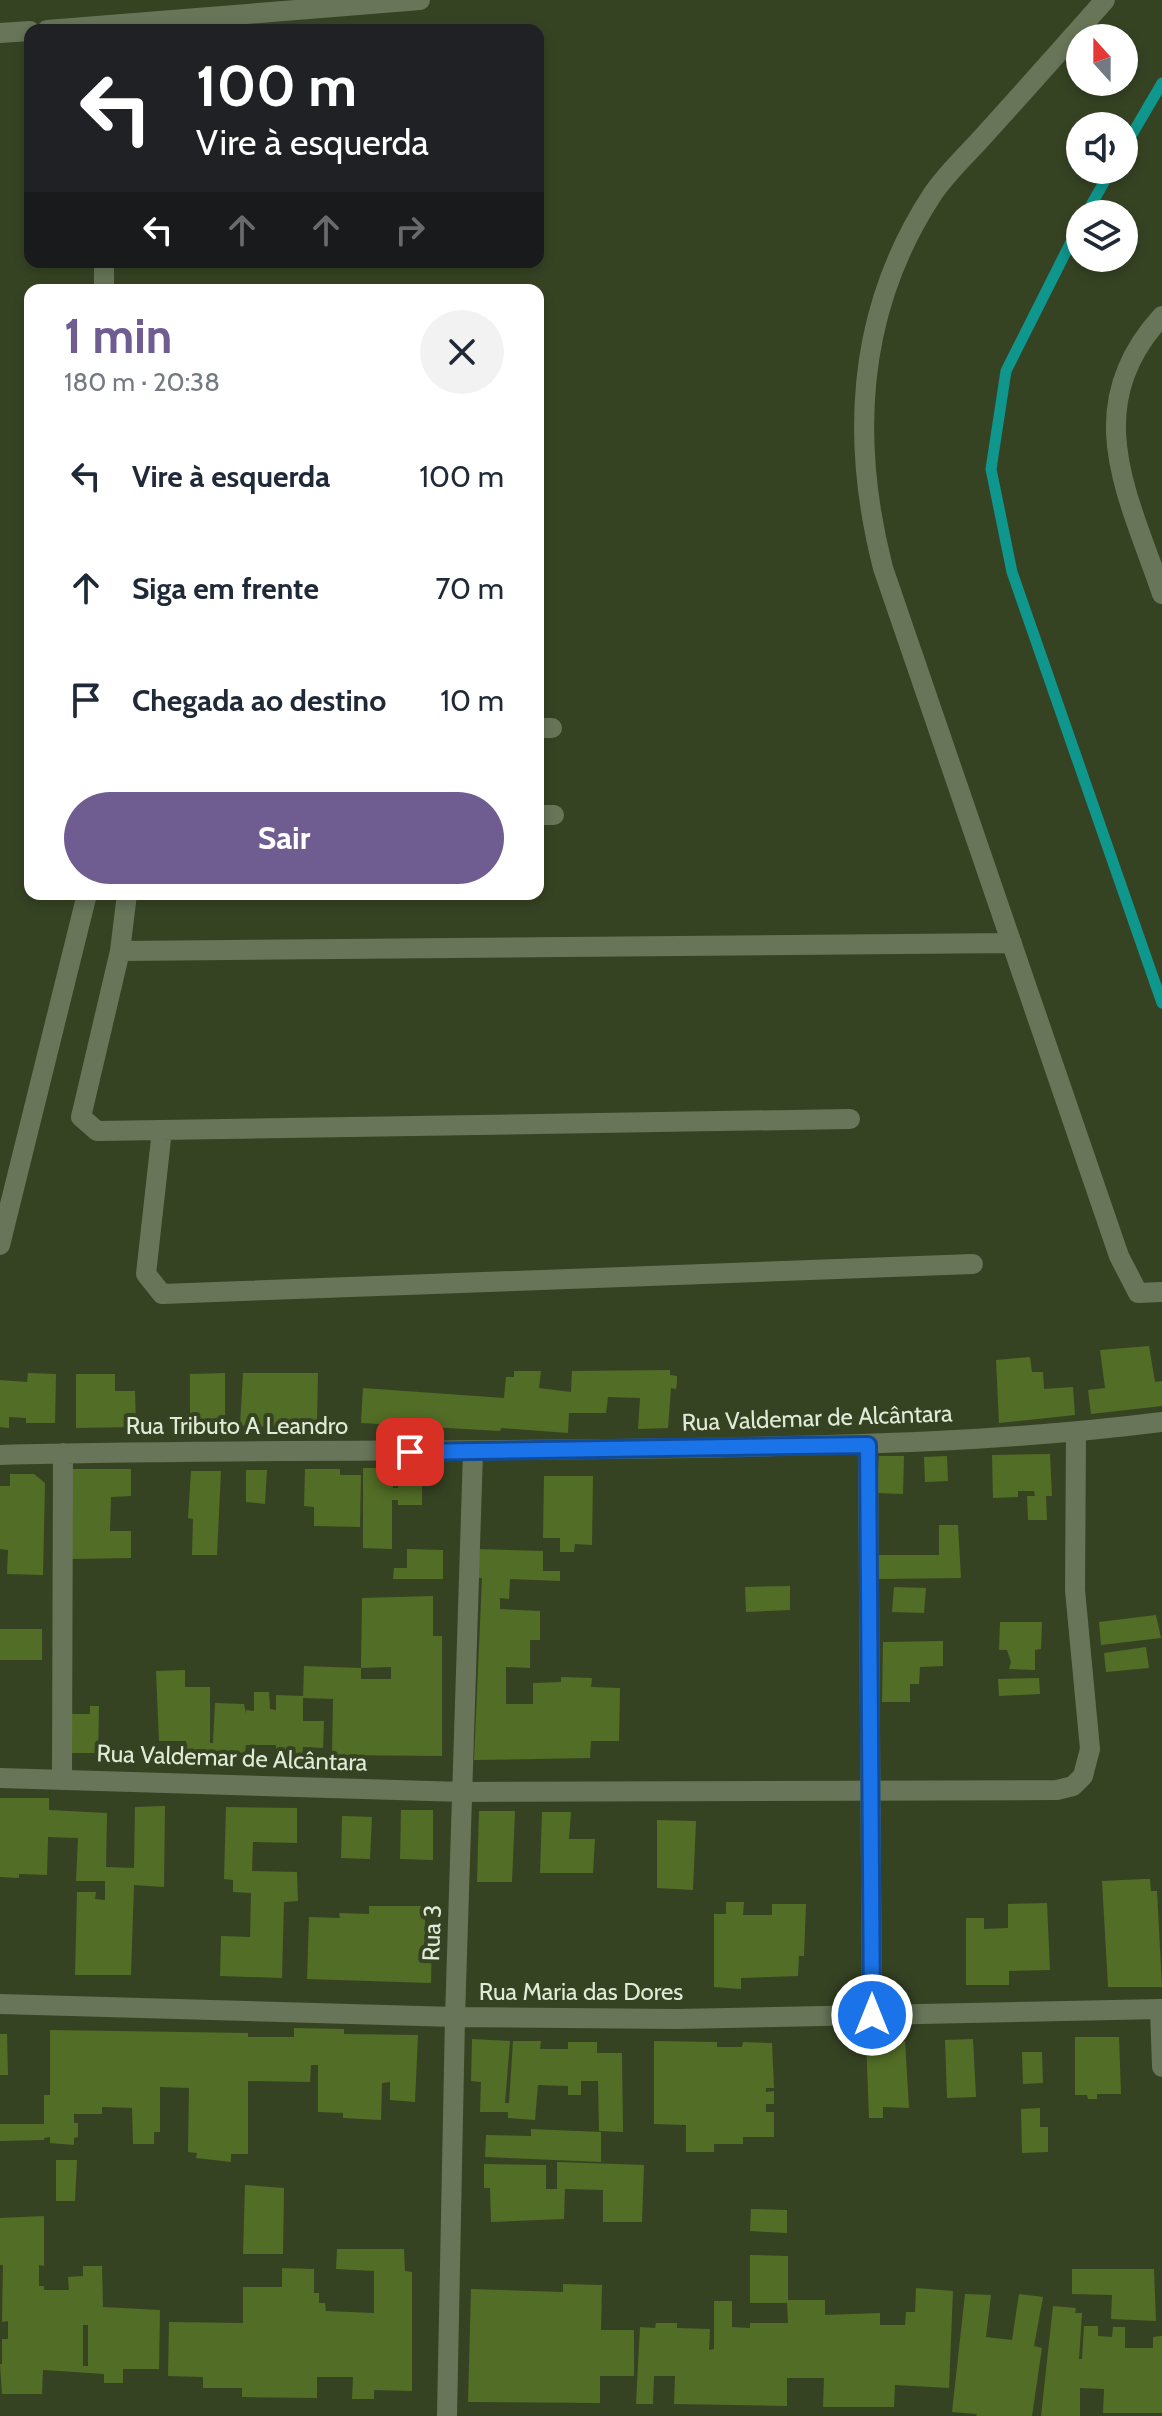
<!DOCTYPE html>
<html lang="pt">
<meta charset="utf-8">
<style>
:root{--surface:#fff;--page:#f2f2f3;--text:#1f2937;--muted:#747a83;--accent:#6f5d91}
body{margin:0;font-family:Cabin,sans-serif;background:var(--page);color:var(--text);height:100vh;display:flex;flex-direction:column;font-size:30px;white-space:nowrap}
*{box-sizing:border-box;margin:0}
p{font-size:26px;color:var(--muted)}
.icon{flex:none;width:44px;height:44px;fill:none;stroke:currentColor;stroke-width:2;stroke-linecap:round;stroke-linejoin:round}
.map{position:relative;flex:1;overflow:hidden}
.sheet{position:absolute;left:24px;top:284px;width:520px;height:616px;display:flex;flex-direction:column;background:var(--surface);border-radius:16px;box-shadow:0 4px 12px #0003}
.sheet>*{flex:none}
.banner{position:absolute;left:24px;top:24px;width:520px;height:244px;border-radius:16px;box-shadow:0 4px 12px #0003;background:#202124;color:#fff;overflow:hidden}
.needle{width:52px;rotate:339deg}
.controls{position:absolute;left:1066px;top:24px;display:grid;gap:16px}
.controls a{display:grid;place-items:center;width:72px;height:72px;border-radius:50%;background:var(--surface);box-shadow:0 4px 12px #0003;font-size:40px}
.pin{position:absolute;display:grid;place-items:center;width:68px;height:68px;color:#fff;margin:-34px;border-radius:16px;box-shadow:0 4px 12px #0006}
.me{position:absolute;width:88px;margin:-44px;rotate:0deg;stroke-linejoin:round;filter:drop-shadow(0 0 6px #0008)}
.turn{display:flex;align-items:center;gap:28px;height:168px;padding:0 40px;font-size:36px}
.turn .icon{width:104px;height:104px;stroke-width:2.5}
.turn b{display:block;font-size:56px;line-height:68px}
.lanes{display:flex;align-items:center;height:76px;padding:0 40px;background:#0003;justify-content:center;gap:40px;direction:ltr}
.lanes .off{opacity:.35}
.round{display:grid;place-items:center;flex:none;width:84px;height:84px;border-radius:42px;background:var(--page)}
.headline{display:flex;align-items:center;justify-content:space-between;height:136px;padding:0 40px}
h1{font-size:48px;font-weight:700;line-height:60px;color:var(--accent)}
.button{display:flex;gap:16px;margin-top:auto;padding:16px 40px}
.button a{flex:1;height:92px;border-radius:48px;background:var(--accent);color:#fff;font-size:32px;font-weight:700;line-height:92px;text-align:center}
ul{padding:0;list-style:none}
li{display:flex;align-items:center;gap:24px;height:112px;padding:0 40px}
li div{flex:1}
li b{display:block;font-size:30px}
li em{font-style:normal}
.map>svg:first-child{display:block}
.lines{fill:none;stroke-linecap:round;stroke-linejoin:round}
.stream{stroke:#0f968d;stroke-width:11}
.building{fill:#526d26;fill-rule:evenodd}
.street{stroke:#687558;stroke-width:20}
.route-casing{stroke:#114b97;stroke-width:20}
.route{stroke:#1a73e8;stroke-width:14}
.labels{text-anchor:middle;stroke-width:8;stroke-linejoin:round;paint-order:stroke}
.street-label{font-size:24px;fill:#e1ead7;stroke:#364323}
</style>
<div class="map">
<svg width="1162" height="2416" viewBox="0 0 1162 2416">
<rect width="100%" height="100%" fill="#364323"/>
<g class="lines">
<path class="stream" d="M1124 148 1162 83
M1086 214 1111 170
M1080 224 1006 371 991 469 1012 572 1162 1003"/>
</g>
<path class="building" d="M1149 1346 1155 1382 1162 1381V1406L1091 1414 1088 1390 1105 1388 1100 1350Z
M1030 1357 1032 1372H1043L1044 1389 1073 1387 1075 1415 999 1423 996 1360Z
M670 1370V1375L677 1376V1382L676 1389 671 1388 668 1428 638 1429 640 1398 608 1397 606 1413H569L568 1433 501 1428 500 1431 361 1423 363 1388 504 1398 506 1377H514V1371H541L539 1388 571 1392 572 1371Z
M28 1373 56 1374 55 1423H26V1418L9 1417V1428L0 1427V1380L27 1382Z
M225 1373V1420H190V1374Z
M243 1373H318L317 1420H287V1427L240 1426Z
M76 1374H115V1391H135L136 1427 76 1428Z
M1050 1454 1052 1496H1046L1047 1520H1028L1027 1496H1035L1034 1491H1018V1497L993 1498 992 1455Z
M879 1456H904L903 1494 876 1493Z
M947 1456 948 1481 925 1482 924 1457Z
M399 1467H422V1505H398V1500H392V1549L363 1548V1468H393V1488H398Z
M72 1469H131V1496L111 1497 110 1531H131V1558L72 1559Z
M305 1469H340V1475H361L360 1527 314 1526V1507L304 1506Z
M246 1470H267L265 1504 246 1502Z
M191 1471H221L217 1555H192L193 1519 188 1518Z
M10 1474H34L45 1483 43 1575 7 1574 8 1550 0 1549V1486H10Z
M544 1476H593L592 1545 575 1544 574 1552H560V1538H543Z
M939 1525H958L961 1578 879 1579 878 1555H939Z
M407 1549 443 1550V1579H393L394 1568H407Z
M475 1549 543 1551V1571H560V1581L510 1579 509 1599 500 1598V1609L540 1611V1640H530V1668L506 1667V1704H533V1683L561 1682V1677L592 1678 591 1687 620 1688 619 1741H591L590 1758 474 1760 482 1578H475Z
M790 1586V1610L746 1612 745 1587Z
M894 1587 926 1588 924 1613 892 1612Z
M433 1596V1636H442V1756L332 1755 333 1699 303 1698 304 1666 361 1668 362 1598ZM391 1667V1679H361V1668Z
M1156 1615 1161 1638 1101 1645 1099 1622Z
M1000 1622H1042L1041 1649 1035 1650V1670L1009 1669 1011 1662 1007 1650H999Z
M0 1629H42V1660H0Z
M943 1641V1666L920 1667 919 1684H910V1702H882L883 1642Z
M1146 1647 1149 1668 1106 1672 1104 1653Z
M185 1670V1687H210V1743H213L215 1703 244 1704 246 1714V1710L254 1711V1692H269L270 1709 276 1710V1695L303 1696V1721H324L323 1748 303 1747 302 1758 276 1757V1745H246L245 1753 187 1750 186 1741H159L156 1671Z
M1039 1678 1040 1694 999 1696 998 1679Z
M90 1706H99L98 1753H70L71 1714H90Z
M0 1798H49V1810L107 1813 106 1867 134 1868 135 1807 165 1806 164 1887 134 1885 131 1975H75L77 1892H96L95 1899 105 1900V1881H76L78 1838 48 1837 47 1875 19 1874V1878L0 1877Z
M226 1807 297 1808V1843L253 1842 252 1871 297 1872 298 1901 284 1902 282 1978 220 1976 221 1936 250 1937 251 1893 233 1892V1880L224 1879Z
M401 1810H433V1860L400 1859Z
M479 1811H515L512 1882H477Z
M542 1812H571L569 1839H595L593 1873H540Z
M342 1816 372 1817 370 1859 341 1858Z
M657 1820 696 1821 693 1890 657 1888Z
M1144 1879H1150L1151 1891H1157L1162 1987H1108L1102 1881Z
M726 1902H744L743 1915H772V1904H806L804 1956H799L798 1976 741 1978V1989L714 1987V1914H726Z
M1047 1903 1050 1970 1009 1971V1985H966V1918H984V1929L1008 1928V1904Z
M369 1906H425V1928H432L431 1983 307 1979 309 1917 340 1918 339 1913 369 1914Z
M294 2028 344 2029V2034L418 2035 415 2102 390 2100V2082L382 2083 381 2120 343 2118V2113L318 2112V2065H311L310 2082 248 2081V2154H231V2162L196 2158 197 2153 188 2152 189 2088 160 2087V2132H154V2144H133L132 2108 102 2107V2114H74V2123H78V2137L74 2138V2145L50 2143V2137L44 2138V2140L0 2141V2124H44V2095H50V2030L248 2033V2037H294Z
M0 2034H7L8 2075H0Z
M1075 2037H1119L1121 2094H1097V2099H1088L1087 2095H1075Z
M472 2039 510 2041 505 2103H509L513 2041H541L540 2049H568V2042H597V2053H622L623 2132 599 2131 598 2081H581V2095H568V2086L538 2085 535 2120 508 2118V2112H480L481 2082 471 2081Z
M973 2039 976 2097 947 2098 945 2040Z
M866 2040 905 2041 909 2108 883 2107V2118H869Z
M654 2041 717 2042V2047H742L743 2042 772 2043 774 2088H766V2092L774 2091V2104H766V2112H774V2137H743V2144H714V2152H686V2125L654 2124Z
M1022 2052H1042L1043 2083 1023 2084Z
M1040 2108V2127H1048V2152L1022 2153 1021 2109Z
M531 2129 601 2132V2162L485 2157 486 2135 531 2136Z
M56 2160H77L75 2201H56Z
M557 2162 644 2165 642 2222H603V2190L565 2189 564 2219 491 2222 490 2188H484V2164L546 2165V2189H557Z
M245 2185 284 2188 283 2254H243Z
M751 2209 787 2210V2233L750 2231Z
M44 2216V2266L39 2265V2286H44V2290H69L68 2277 83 2276V2266H102L103 2307 160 2310 159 2369H123V2383H104V2374L43 2370 42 2394H2L0 2364H2V2339H8V2321L2 2322 3 2265H0V2218ZM83 2325H88V2366H83Z
M337 2249H404L405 2271 412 2272V2391L374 2390V2399H352L353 2377H317V2398L242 2397V2388H203V2377L168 2376 169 2322 243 2323V2287H282V2268L314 2269V2293H319V2303H325L326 2311 374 2313V2271L336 2269Z
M750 2255 788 2256V2300H825V2315L880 2313V2325H905L906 2312H915L916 2288 953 2291 949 2388 895 2385 894 2407H823L824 2378H787V2406L674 2404 675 2376H654L653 2404H636L640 2327 655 2328 656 2323H677V2328L710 2329 709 2350 714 2349V2301H732V2327L750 2328V2323H788L787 2303H750Z
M1072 2269H1154L1156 2321 1111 2319 1112 2295 1072 2294Z
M563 2284 602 2285 601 2330H634V2376H600V2403L468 2402 471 2289 563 2292Z
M965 2294 991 2295 986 2337 1012 2340 1019 2294 1043 2297 1034 2346 1042 2348 1032 2416H976L977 2414 952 2412Z
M1053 2306 1076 2308 1075 2313H1082L1079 2359H1082L1084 2326H1098V2336L1112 2337 1113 2327H1125V2348H1153V2337L1162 2336V2413H1103L1104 2389 1080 2388V2416H1041Z"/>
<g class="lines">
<path class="street" d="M1105 0C1066 44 1027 88 988 131 970 152 947 172 932 195 857 310 850 439 883 568L1119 1256 1138 1293 1162 1292
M47 30 420 0
M0 33 30 31
M104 262V290
M1162 316C1078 408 1128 494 1162 594
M538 728H552
M538 815H554
M127 894 120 951 81 1117 97 1131 850 1119
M120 951 1012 943
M162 1130 146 1274 162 1294 973 1264
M0 1245 87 894
M868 1445 872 2015
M0 1455C230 1449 460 1452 691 1448 848 1445 1005 1442 1162 1422
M0 1778 463 1792 1057 1790 1073 1786 1083 1776 1090 1749 1075 1590 1076 1433
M62 1778 63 1453
M0 2004 455 2017 677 2019 1162 2009
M1160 2009 1162 2067
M447 2416 455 2017 473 1452"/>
</g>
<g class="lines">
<defs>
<path id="route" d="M410 1452 868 1445 872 2015"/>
</defs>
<use href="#route" class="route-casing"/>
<use href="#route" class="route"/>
</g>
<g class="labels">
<g class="street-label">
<text transform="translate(817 1418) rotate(-2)" y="8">Rua Valdemar de Alcântara</text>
<text x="237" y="1434">Rua Tributo A Leandro</text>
<text transform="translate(232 1758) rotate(2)" y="8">Rua Valdemar de Alcântara</text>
<text transform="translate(432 1933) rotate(-88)" y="8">Rua 3</text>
<text x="581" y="2000">Rua Maria das Dores</text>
</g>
</g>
</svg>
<div class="controls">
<a><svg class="needle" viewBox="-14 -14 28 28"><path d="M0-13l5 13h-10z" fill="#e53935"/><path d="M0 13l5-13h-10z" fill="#747a83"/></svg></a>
<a><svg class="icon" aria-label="sound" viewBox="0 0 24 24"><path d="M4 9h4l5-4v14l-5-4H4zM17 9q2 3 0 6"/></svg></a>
<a><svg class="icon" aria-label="layers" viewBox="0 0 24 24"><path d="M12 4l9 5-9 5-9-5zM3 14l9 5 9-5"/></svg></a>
</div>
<div class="pin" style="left:410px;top:1452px;background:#d93025"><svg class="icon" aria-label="arrive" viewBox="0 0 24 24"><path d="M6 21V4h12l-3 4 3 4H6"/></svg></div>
<svg class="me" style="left:872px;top:2015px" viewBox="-20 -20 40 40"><circle r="17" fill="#1a73e8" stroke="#fff" stroke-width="3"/><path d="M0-11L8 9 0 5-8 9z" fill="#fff"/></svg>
<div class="banner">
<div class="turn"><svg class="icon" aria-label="left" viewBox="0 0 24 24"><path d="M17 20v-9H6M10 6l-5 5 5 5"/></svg><div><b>100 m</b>Vire à esquerda</div></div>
<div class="lanes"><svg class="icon" aria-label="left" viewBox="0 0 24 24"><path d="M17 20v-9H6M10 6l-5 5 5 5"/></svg><svg class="icon off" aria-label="ahead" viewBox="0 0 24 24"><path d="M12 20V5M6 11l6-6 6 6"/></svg><svg class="icon off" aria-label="ahead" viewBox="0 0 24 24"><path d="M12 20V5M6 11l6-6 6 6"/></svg><svg class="icon off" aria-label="right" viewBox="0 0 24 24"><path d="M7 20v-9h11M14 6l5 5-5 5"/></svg></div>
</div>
<section class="sheet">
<div class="headline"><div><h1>1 min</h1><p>180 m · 20:38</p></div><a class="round"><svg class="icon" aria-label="close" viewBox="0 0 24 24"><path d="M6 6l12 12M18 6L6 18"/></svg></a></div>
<ul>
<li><svg class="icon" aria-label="left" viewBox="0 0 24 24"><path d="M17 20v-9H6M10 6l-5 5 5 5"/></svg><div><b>Vire à esquerda</b></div><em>100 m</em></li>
<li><svg class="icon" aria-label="ahead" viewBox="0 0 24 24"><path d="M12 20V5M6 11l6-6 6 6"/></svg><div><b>Siga em frente</b></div><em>70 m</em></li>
<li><svg class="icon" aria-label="arrive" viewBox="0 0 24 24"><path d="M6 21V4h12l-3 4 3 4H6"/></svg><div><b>Chegada ao destino</b></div><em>10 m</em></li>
</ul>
<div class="button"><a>Sair</a></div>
</section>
</div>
